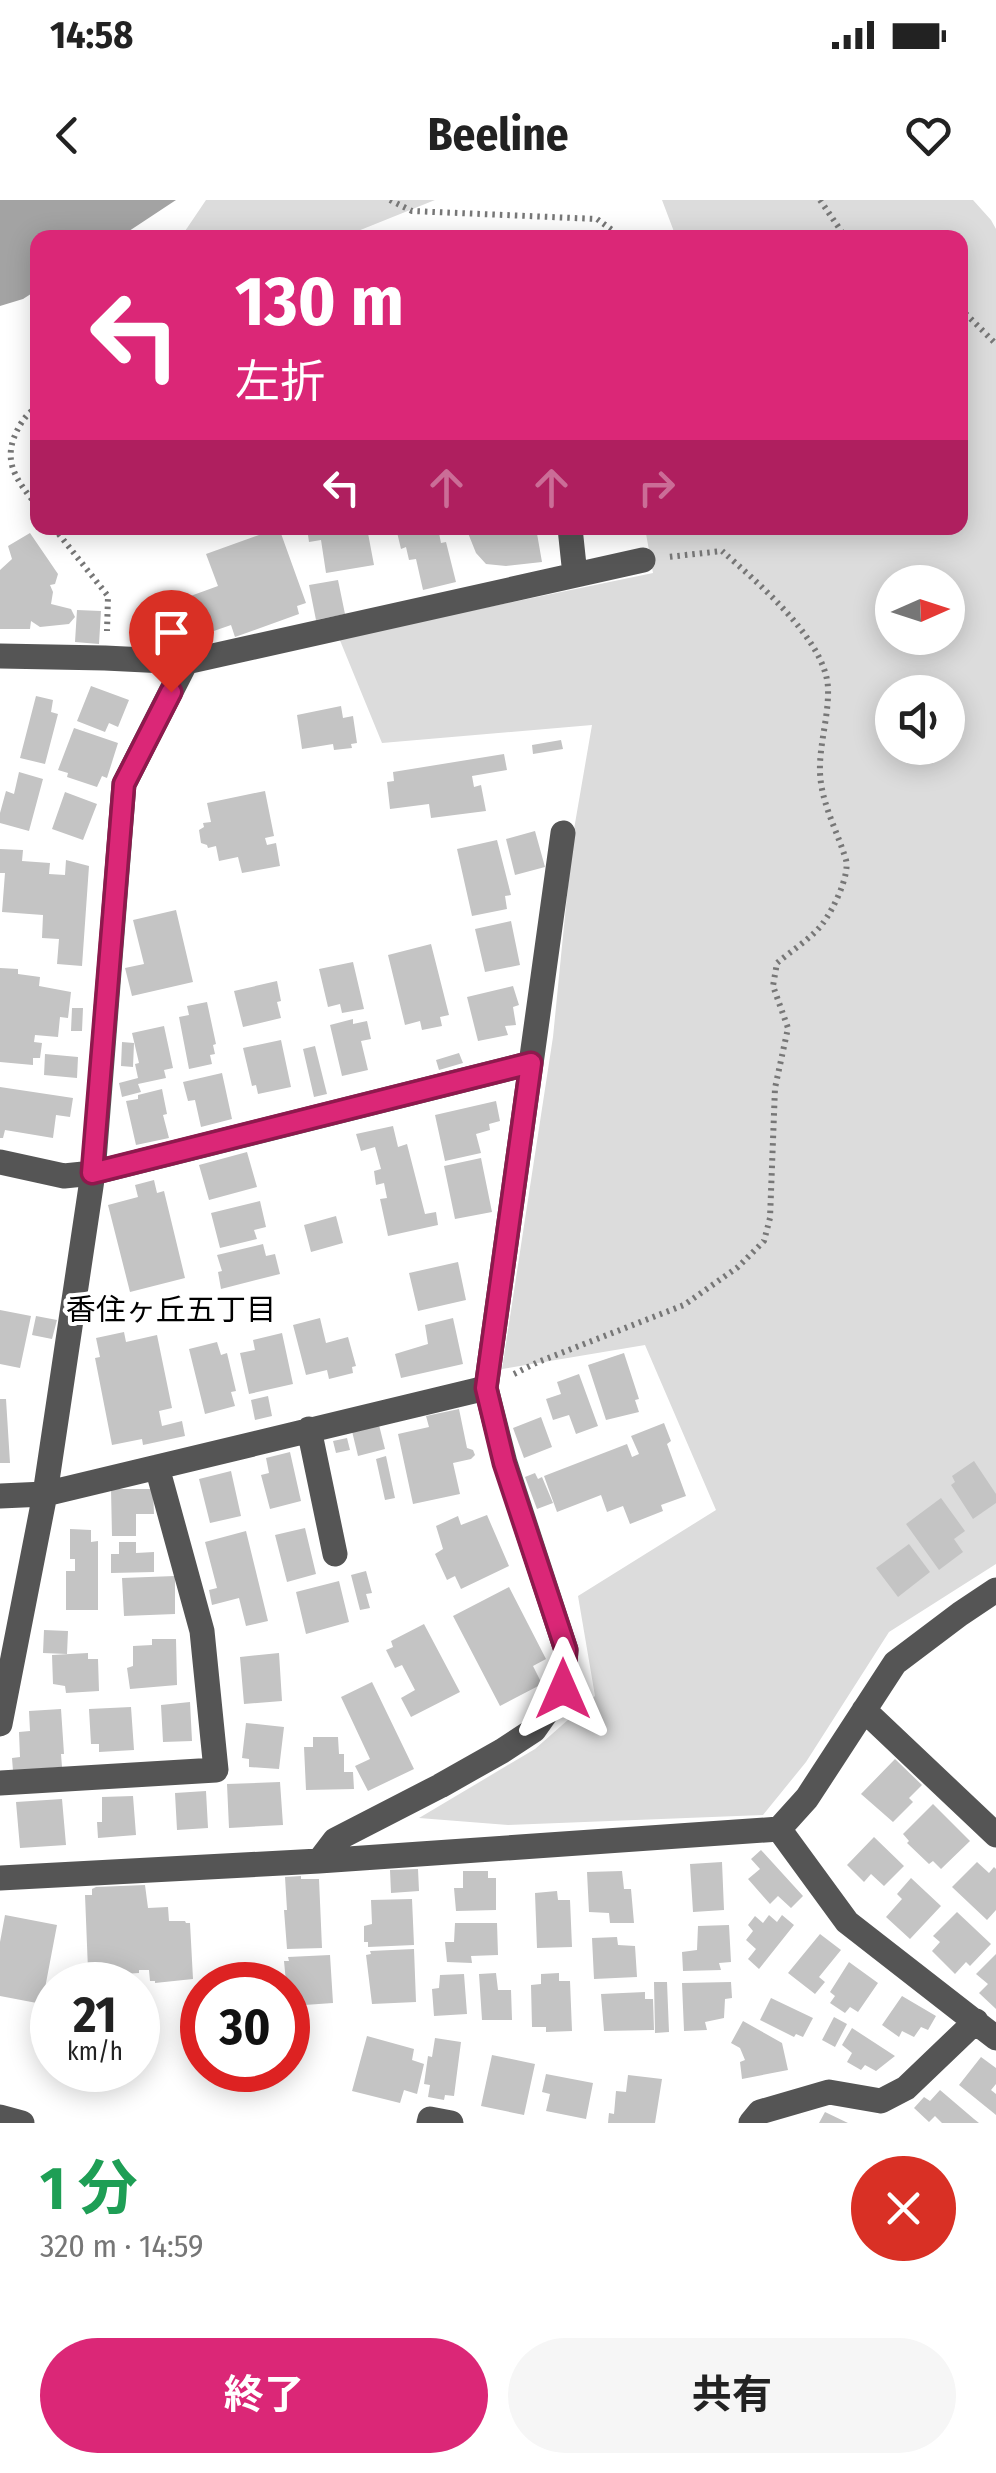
<!DOCTYPE html>
<html lang="ja">
<meta charset="utf-8">
<style>
:root{--surface:#fff;--page:#f6f6f6;--text:#222;--muted:#767676;--accent:#db2777}
body{margin:0;font-family:"Fira Sans Condensed","Noto Sans JP",sans-serif;background:var(--page);color:var(--text);height:100vh;display:flex;flex-direction:column;font-size:38px;white-space:nowrap}
*{box-sizing:border-box;margin:0}
p{font-size:32px;color:var(--muted)}
.icon{flex:none;width:55px;height:55px;fill:none;stroke:currentColor;stroke-width:2;stroke-linecap:round;stroke-linejoin:round}
.map{position:relative;height:1923px;overflow:hidden}
.drawer{display:flex;flex-direction:column;background:var(--surface);flex:1}
.drawer>*{flex:none}
.top-card{position:absolute;left:30px;top:30px;width:938px;height:305px;border-radius:20px;box-shadow:0 5px 25px #0003;background:#db2777;color:#fff;overflow:hidden}
.needle{width:65px;rotate:87deg}
.controls{position:absolute;left:875px;top:365px;display:grid;gap:20px}
.controls a{display:grid;place-items:center;width:90px;height:90px;border-radius:50%;background:var(--surface);box-shadow:0 5px 25px #0003;font-size:50px}
.speed{position:absolute;left:30px;top:1762px;display:flex;gap:20px;font-size:50px;font-weight:700;text-align:center}
.speed>*{display:grid;place-content:center;width:130px;height:130px;border-radius:50%;background:var(--surface);box-shadow:0 5px 25px #0003;line-height:1}
.speed small{font-size:25px;font-weight:400}
.speed .limit{border:15px solid #d22;background:#fff;color:#111}
.pin{position:absolute;display:grid;place-items:center;width:85px;height:85px;color:#fff;margin:-102px -42px;border-radius:50% 50% 50% 0;rotate:-45deg;box-shadow:0 0 10px #0007}
.pin .icon{rotate:45deg}
.me{position:absolute;width:110px;margin:-55px;rotate:0deg;stroke-linejoin:round;filter:drop-shadow(0 0 8px #0008)}
.turn{display:flex;align-items:center;gap:35px;height:210px;padding:0 40px;font-size:45px}
.turn .icon{width:130px;height:130px;stroke-width:2.5}
.turn b{display:block;font-size:70px;line-height:85px}
.lanes{display:flex;align-items:center;height:95px;padding:0 40px;background:#0003;justify-content:center;gap:50px;direction:ltr}
.lanes .off{opacity:.35}
.round{display:grid;place-items:center;flex:none;width:105px;height:105px;border-radius:52px;background:var(--page)}
.head{display:flex;align-items:center;justify-content:space-between;height:170px;padding:0 40px}
h1{font-size:60px;font-weight:700;line-height:75px;color:#1e9e55}
.cta{display:flex;gap:20px;margin-top:auto;padding:20px 40px}
.cta a{flex:1;height:115px;border-radius:60px;background:var(--accent);color:#fff;font-size:40px;font-weight:700;line-height:115px;text-align:center}
.cta a+a{background:var(--page);color:var(--text)}
.status{display:flex;justify-content:space-between;align-items:center;height:70px;padding:0 50px;background:var(--surface);direction:ltr}
.status svg{height:28px;fill:currentColor}
header{display:flex;justify-content:space-between;align-items:center;height:130px;padding:0 40px;background:var(--surface);font-size:45px;font-weight:700}
.map>svg:first-child{display:block}
.green{fill:#dcdcdc;fill-rule:evenodd}
.water{fill:#a3a3a3}
.building{fill:#c4c4c4}
.lines{fill:none;stroke-linecap:round;stroke-linejoin:round}
.path{stroke:#777;stroke-width:6;stroke-dasharray:2.5 5;stroke-linecap:butt}
.minor{stroke:#555;stroke-width:25}
.route-casing{stroke:#8e194d;stroke-width:25}
.route{stroke:#db2777;stroke-width:18}
.labels{text-anchor:middle;stroke-width:8;stroke-linejoin:round;paint-order:stroke}
.neighbourhood-label{font-size:30px;fill:#000;stroke:#fff}
</style>
<div class="status"><b>14:58</b><svg viewBox="0 0 49 12"><path d="M0 12V9h3v3zM5 12V6h3v6zM10 12V3h3v9zM15 12V0h3v12zM26 1h20v11H26zM47 4h2v5h-2z"/></svg></div>
<header><svg class="icon" aria-label="back" viewBox="0 0 24 24"><path d="M15 5l-7 7 7 7"/></svg>Beeline<svg class="icon" aria-label="heart" viewBox="0 0 24 24"><path d="M12 20l-8-8c-3-5 5-10 8-4 3-6 11-1 8 4z"/></svg></header>
<div class="map">
<svg width="996" height="1923" viewBox="0 0 996 1923">
<rect width="100%" height="100%" fill="#fff"/>
<path class="green" d="M206 0H435L343 37H181Z
M662 0H973L991 20 996 29V1364L889 1432 806 1562 763 1615 508 1625 419 1618 535 1549 595 1496 578 1396 716 1310 645 1145 502 1169 553 837 573 635 592 525 382 543 339 438 653 373 645 328H960V38L676 37ZM892 382H948V438H892ZM892 492H948V548H892Z"/>
<path class="water" d="M0 0H176L120 37 38 38 37 90 23 99 0 106Z"/>
<path class="building" d="M256 328H279L306 403 297 406 299 414 235 437 231 425 188 440 174 402 218 386 206 354 259 335Z
M307 328H367L374 365 326 373 321 340 309 342Z
M396 328H438L441 343 446 342 456 382 423 390 416 359 409 360 406 347 401 349Z
M466 328H536L542 362 506 366 486 364 476 353Z
M30 333 58 374 55 384 50 385 53 392 51 404 71 409 75 417 69 424 40 427 31 421 30 429H0V370L12 359 8 346Z
M338 380 345 414 316 420 309 385Z
M77 410 101 411 99 444 75 442Z
M91 486 129 500 118 527 109 523 105 532 77 521Z
M36 496 53 500 51 512 58 514 45 564 20 558Z
M341 506 343 518 353 516 357 543 351 544 352 548 334 550 333 544 302 549 297 515Z
M74 528 118 543 107 578 102 576 97 587 67 577 68 573 58 570Z
M561 540 563 549 533 554 532 545Z
M504 554 507 570 472 576 474 587 481 585 486 611 431 618 429 604 390 609 387 582 394 581 393 572Z
M19 572 43 579 29 631 0 623V613L6 591 14 594Z
M265 591 274 636 265 638 267 645 276 643 280 666 242 673 238 657 219 661 216 646 208 648 207 645 201 643 199 630 204 627 203 623 211 622 207 603Z
M65 592 97 604 83 640 52 629Z
M535 631 545 667 515 675 506 639Z
M497 640 511 695 505 696 507 709 472 716 457 649Z
M0 649 23 650 22 661 50 663 49 674 65 675 66 660 89 666 82 766 57 764 59 739 42 738 43 715 2 712 5 673H0Z
M176 710 193 782 132 796 125 768 144 764 133 720Z
M511 721 520 765 485 772 475 729Z
M431 744 449 815 440 817 442 826 422 830 420 821 405 825 388 755Z
M353 762 364 809 342 813 340 804 328 807 319 769Z
M0 768 18 769V774L40 777 39 786 71 792 68 818 60 817 58 837 35 835 34 842 42 843 40 858H33V865L0 862Z
M277 781 281 801 277 802 281 818 243 827 234 791Z
M513 786 519 805 513 807 516 825 505 826 508 835 478 841 467 797Z
M207 802 216 844 213 845 215 854 210 855 212 864 189 869 179 817 189 815 187 806Z
M72 808H83L82 831H71Z
M353 819V824L367 821 371 839 361 841 368 870 342 876 330 825Z
M164 826 173 868 164 870 166 878 138 884 141 892 122 897 119 883 138 878 135 864 139 863 132 833Z
M281 840 291 887 258 894 256 885 252 886 243 848Z
M122 842 134 843 133 867 121 866Z
M315 846 327 894 314 897 303 849Z
M459 853 463 863 439 870 436 860Z
M45 854 78 857 77 878 44 875Z
M222 873 232 919 201 927 195 900 188 901 183 882Z
M0 887 73 898 70 917 56 915 53 938 5 930 3 938H0Z
M162 889 167 914 163 915 169 938 136 945 126 901 138 899V895Z
M496 901 500 921 489 924 490 930 476 934 481 953 445 961 435 915Z
M393 926 398 947 407 944 425 1014 436 1012 438 1025 388 1036 380 999 387 998 384 983 376 985 374 971 381 969 375 947 361 951 356 934Z
M247 952 257 987 209 1000 199 965Z
M481 958 492 1012 455 1019 444 966Z
M154 980 157 993 164 991 185 1078 130 1092 108 1005 138 997 135 985Z
M260 1001 266 1027 254 1030 257 1039 220 1048 211 1013Z
M336 1016 343 1043 311 1052 304 1025Z
M263 1044 266 1056 275 1054 280 1074 221 1089 218 1072 222 1071 217 1055Z
M458 1062 466 1100 418 1111 409 1073Z
M0 1110 31 1116 20 1168 0 1164Z
M36 1116 57 1120 52 1139 32 1135Z
M320 1118 326 1143 348 1137 356 1166 352 1167 353 1173 329 1179 327 1170 306 1175 293 1125Z
M453 1118 463 1164 401 1178 395 1154 428 1144 425 1125Z
M124 1132 126 1142 157 1135 172 1208 159 1211 162 1226 182 1221 185 1236 143 1245 142 1239 112 1245 95 1158 100 1157 96 1138Z
M282 1133 293 1184 249 1194 240 1153 255 1150 253 1140Z
M217 1142 221 1155 227 1153 236 1191 231 1192 235 1206 205 1214 189 1149Z
M624 1153 639 1199 635 1200 639 1212 606 1220 588 1165Z
M579 1174 598 1226 576 1234 569 1215 553 1220 546 1199 561 1194 557 1182Z
M268 1196 272 1216 255 1220 251 1200Z
M0 1199H6L10 1263H0Z
M459 1209 467 1248 473 1250 475 1255 471 1259 453 1263 460 1294 413 1304 398 1234 429 1227 426 1216Z
M541 1217 552 1247 524 1258 513 1228Z
M378 1221 385 1249 358 1256 351 1227Z
M664 1223 671 1241 667 1244 686 1296 661 1305 663 1311 630 1324 623 1306 607 1312 601 1295 557 1312 544 1276 627 1244 632 1257 639 1254 631 1236Z
M347 1238 350 1250 336 1253 333 1241Z
M290 1252 301 1301 270 1309 261 1275 269 1273 266 1258Z
M386 1256 395 1298 385 1300 376 1259Z
M974 1261 996 1294V1303L973 1319 951 1285 955 1282 952 1276Z
M231 1271 241 1316 210 1323 199 1279Z
M535 1273 538 1279 542 1277 553 1303 537 1309 525 1277Z
M111 1289H153L154 1314H136V1336H112Z
M941 1298 965 1331 954 1339 963 1352 939 1370 906 1324Z
M487 1315 509 1366 461 1389 455 1376 447 1380 435 1354 443 1349 436 1326 458 1316 461 1325Z
M305 1328 316 1374 287 1382 275 1335Z
M70 1329 91 1330V1342L98 1341V1410H66V1371H75V1359H70Z
M246 1331 268 1421 246 1426 239 1398 212 1405 209 1390 217 1388 205 1342Z
M119 1342H136V1353L154 1352V1372L111 1373V1354H119Z
M909 1344 930 1372 898 1397 876 1368Z
M366 1371 372 1393 366 1394 370 1408 360 1410 351 1375Z
M175 1376V1414L124 1416 122 1378Z
M339 1381 349 1422 306 1434 296 1392Z
M509 1387 546 1459 533 1466 542 1484 500 1506 453 1416Z
M424 1424 460 1492 411 1517 401 1498 415 1490 402 1465 395 1468 386 1450 393 1447 391 1441Z
M44 1430 68 1431 67 1454 43 1453Z
M152 1439H176L177 1485 130 1489 127 1468 133 1466V1446L152 1445Z
M88 1453V1459H98L99 1491 66 1493 65 1486 53 1484 52 1455Z
M279 1453 282 1501 244 1504 240 1457Z
M372 1482 414 1569 368 1591 355 1566 370 1559 341 1497Z
M190 1502 192 1541 163 1542 161 1505Z
M131 1507 134 1550 99 1552V1544H91L89 1509Z
M61 1509 64 1554H61L62 1567 13 1571 12 1558 20 1557 19 1532 30 1531 29 1511Z
M246 1523 284 1527 279 1569 249 1567V1559L242 1558Z
M313 1537H338L339 1554H344V1572H353L354 1589 306 1590 304 1547H313Z
M895 1559 922 1585 909 1598 913 1602 893 1622 861 1594Z
M280 1582 283 1625 229 1628 227 1584Z
M206 1591 208 1628 177 1630 175 1593Z
M133 1596 136 1635 98 1638 97 1622H102V1597Z
M62 1599 66 1645 20 1648 16 1602Z
M933 1604 970 1641 941 1669 933 1661 929 1664 907 1643 909 1641 903 1634Z
M874 1637 904 1666 884 1686 871 1674 864 1682 847 1665Z
M761 1650 803 1696 791 1708 778 1696 770 1704 748 1679 760 1669 751 1659Z
M722 1662 724 1710 693 1712 690 1664Z
M977 1662 989 1673 994 1667 996 1669V1710L987 1720 952 1687Z
M418 1669 419 1691 391 1693 390 1670Z
M463 1671H488V1678H496V1710L456 1711 454 1688H463Z
M622 1671 624 1689H631L634 1723H610L609 1713 589 1712 587 1672Z
M301 1676V1679H319L322 1748 287 1749 284 1710H287L285 1677Z
M911 1678 941 1706 910 1739 886 1717 902 1699 897 1694Z
M145 1685 148 1708 168 1707 169 1721H185L186 1723H190L193 1779 155 1783V1781H150L149 1770H139V1773L91 1776V1769L88 1770 85 1695H92V1689L96 1687Z
M557 1691 558 1700H570L572 1747 537 1748 535 1693Z
M412 1699 414 1745 368 1747V1742H364V1726L372 1724 371 1700Z
M957 1712 991 1744 970 1766 966 1762 955 1774 932 1751 940 1742 933 1736Z
M5 1715 57 1725 42 1804 0 1796V1742Z
M769 1715 777 1722 782 1715 794 1725 759 1769 748 1759 756 1749 746 1740 753 1731 748 1725 755 1716 763 1723Z
M455 1723H497L498 1755 471 1756 472 1763 447 1762 445 1742H454Z
M729 1725 731 1762 719 1763 721 1770 683 1771 682 1752 697 1750 698 1726Z
M820 1734 841 1750 819 1777 825 1782 815 1794 788 1773Z
M617 1737 618 1745 635 1746 637 1777 594 1779 592 1738Z
M414 1749 416 1802 372 1804 366 1755 371 1754 370 1751Z
M996 1754V1809L979 1793 988 1784 976 1774Z
M330 1755 333 1803 290 1806V1803H288L284 1761H289L288 1757Z
M849 1762 878 1783 858 1812 850 1807 845 1813 830 1803 835 1796 830 1792Z
M496 1773 498 1790H511L512 1820H482L479 1774Z
M559 1773V1781H570L572 1831 546 1832V1827H532L531 1785 541 1784V1774Z
M464 1774 467 1814 434 1816 432 1789 439 1788 440 1775Z
M654 1782H667L669 1832 655 1833Z
M731 1782 732 1798 725 1799 724 1818 705 1822 707 1830 684 1831 682 1783Z
M645 1792V1799H653L654 1830 604 1831 601 1794Z
M902 1796 936 1816 928 1830 921 1827 914 1837 902 1831 899 1837 882 1825Z
M771 1798 813 1818 803 1837 796 1834 794 1837 760 1820Z
M834 1817 847 1824 835 1847 822 1840Z
M743 1821 782 1843 788 1870 742 1879 740 1862 745 1860 740 1848 731 1843Z
M852 1828 895 1856 876 1871 865 1865 861 1870 847 1862 852 1853 842 1845Z
M367 1836 414 1849 412 1860 424 1864 417 1894 404 1890 400 1903 352 1891Z
M435 1838 461 1842 454 1896 445 1895 444 1900 428 1897 430 1885 424 1884 428 1856 432 1857Z
M492 1855 535 1864 524 1915 481 1906Z
M981 1857 996 1868V1884L991 1890 996 1894V1915L959 1885Z
M546 1874 593 1883 586 1919 546 1911 550 1894 542 1892Z
M628 1875 662 1879 655 1923H608L609 1913 614 1914 616 1891 626 1892Z
M940 1890 974 1919 979 1923H942L935 1916 929 1922 914 1908 924 1897 930 1901Z
M825 1912 848 1923H819Z"/>
<g class="lines">
<path class="path" d="M390 0 412 11 597 19 623 38
M820 0 846 38
M960 108 996 144
M38 207C29 212 25 217 20 225 0 260 15 278 38 307
M54 328 108 396 107 431
M514 1174 538 1162 684 1105 738 1067 764 1041 770 1018 775 888 788 828 773 786 777 763C791 751 812 738 823 723 833 710 850 675 846 660 837 630 821 603 820 572 819 545 829 516 828 488 826 440 756 381 722 351L668 357"/>
<path class="minor" d="M570 328 575 375
M0 456 105 458 186 462 643 360
M0 962 64 976 93 973 531 863
M309 1229 335 1354
M0 1296 45 1294 486 1188
M864 1510 996 1635
M0 1524 45 1294 93 973 124 584 186 462
M0 1583 216 1570 202 1431 157 1267
M779 1629 847 1722 996 1838
M319 1661 335 1640 440 1586 502 1551 534 1530 563 1489 566 1450 505 1263 486 1188 563 633
M0 1678 319 1661 779 1629 807 1598 895 1463 960 1414 996 1390
M0 1917 22 1923
M429 1923 430 1919 451 1923
M751 1923 760 1912 829 1892 881 1901 906 1888 976 1821"/>
</g>
<g class="lines">
<defs>
<path id="route" d="M171 492 124 584 92 973 531 863 486 1188 504 1263 566 1450 563 1489"/>
</defs>
<use href="#route" class="route-casing"/>
<use href="#route" class="route"/>
</g>
<g class="labels">
<g class="neighbourhood-label">
<text x="171" y="1120">香住ヶ丘五丁目</text>
</g>
</g>
</svg>
<div class="controls">
<a><svg class="needle" viewBox="-14 -14 28 28"><path d="M0-13l5 13h-10z" fill="#e53935"/><path d="M0 13l5-13h-10z" fill="#767676"/></svg></a>
<a><svg class="icon" aria-label="sound" viewBox="0 0 24 24"><path d="M4 9h4l5-4v14l-5-4H4zM17 9q2 3 0 6"/></svg></a>
</div>
<div class="speed"><div>21<small>km/h</small></div><div class="limit">30</div></div>
<div class="pin" style="left:171px;top:492px;background:#d93025"><svg class="icon" aria-label="arrive" viewBox="0 0 24 24"><path d="M6 21V4h12l-3 4 3 4H6"/></svg></div>
<svg class="me" style="left:563px;top:1489px" viewBox="-20 -20 40 40"><path d="M0-17L14 15 0 8-14 15z" fill="#db2777" stroke="#fff" stroke-width="4"/></svg>
<div class="top-card">
<div class="turn"><svg class="icon" aria-label="left" viewBox="0 0 24 24"><path d="M17 20v-9H6M10 6l-5 5 5 5"/></svg><div><b>130 m</b>左折</div></div>
<div class="lanes"><svg class="icon" aria-label="left" viewBox="0 0 24 24"><path d="M17 20v-9H6M10 6l-5 5 5 5"/></svg><svg class="icon off" aria-label="ahead" viewBox="0 0 24 24"><path d="M12 20V5M6 11l6-6 6 6"/></svg><svg class="icon off" aria-label="ahead" viewBox="0 0 24 24"><path d="M12 20V5M6 11l6-6 6 6"/></svg><svg class="icon off" aria-label="right" viewBox="0 0 24 24"><path d="M7 20v-9h11M14 6l5 5-5 5"/></svg></div>
</div>
</div>
<section class="drawer">
<div class="head"><div><h1>1 分</h1><p>320 m · 14:59</p></div><a class="round" style="background:#d93025;color:#fff"><svg class="icon" aria-label="close" viewBox="0 0 24 24"><path d="M6 6l12 12M18 6L6 18"/></svg></a></div>
<div class="cta"><a>終了</a><a>共有</a></div>
</section>
